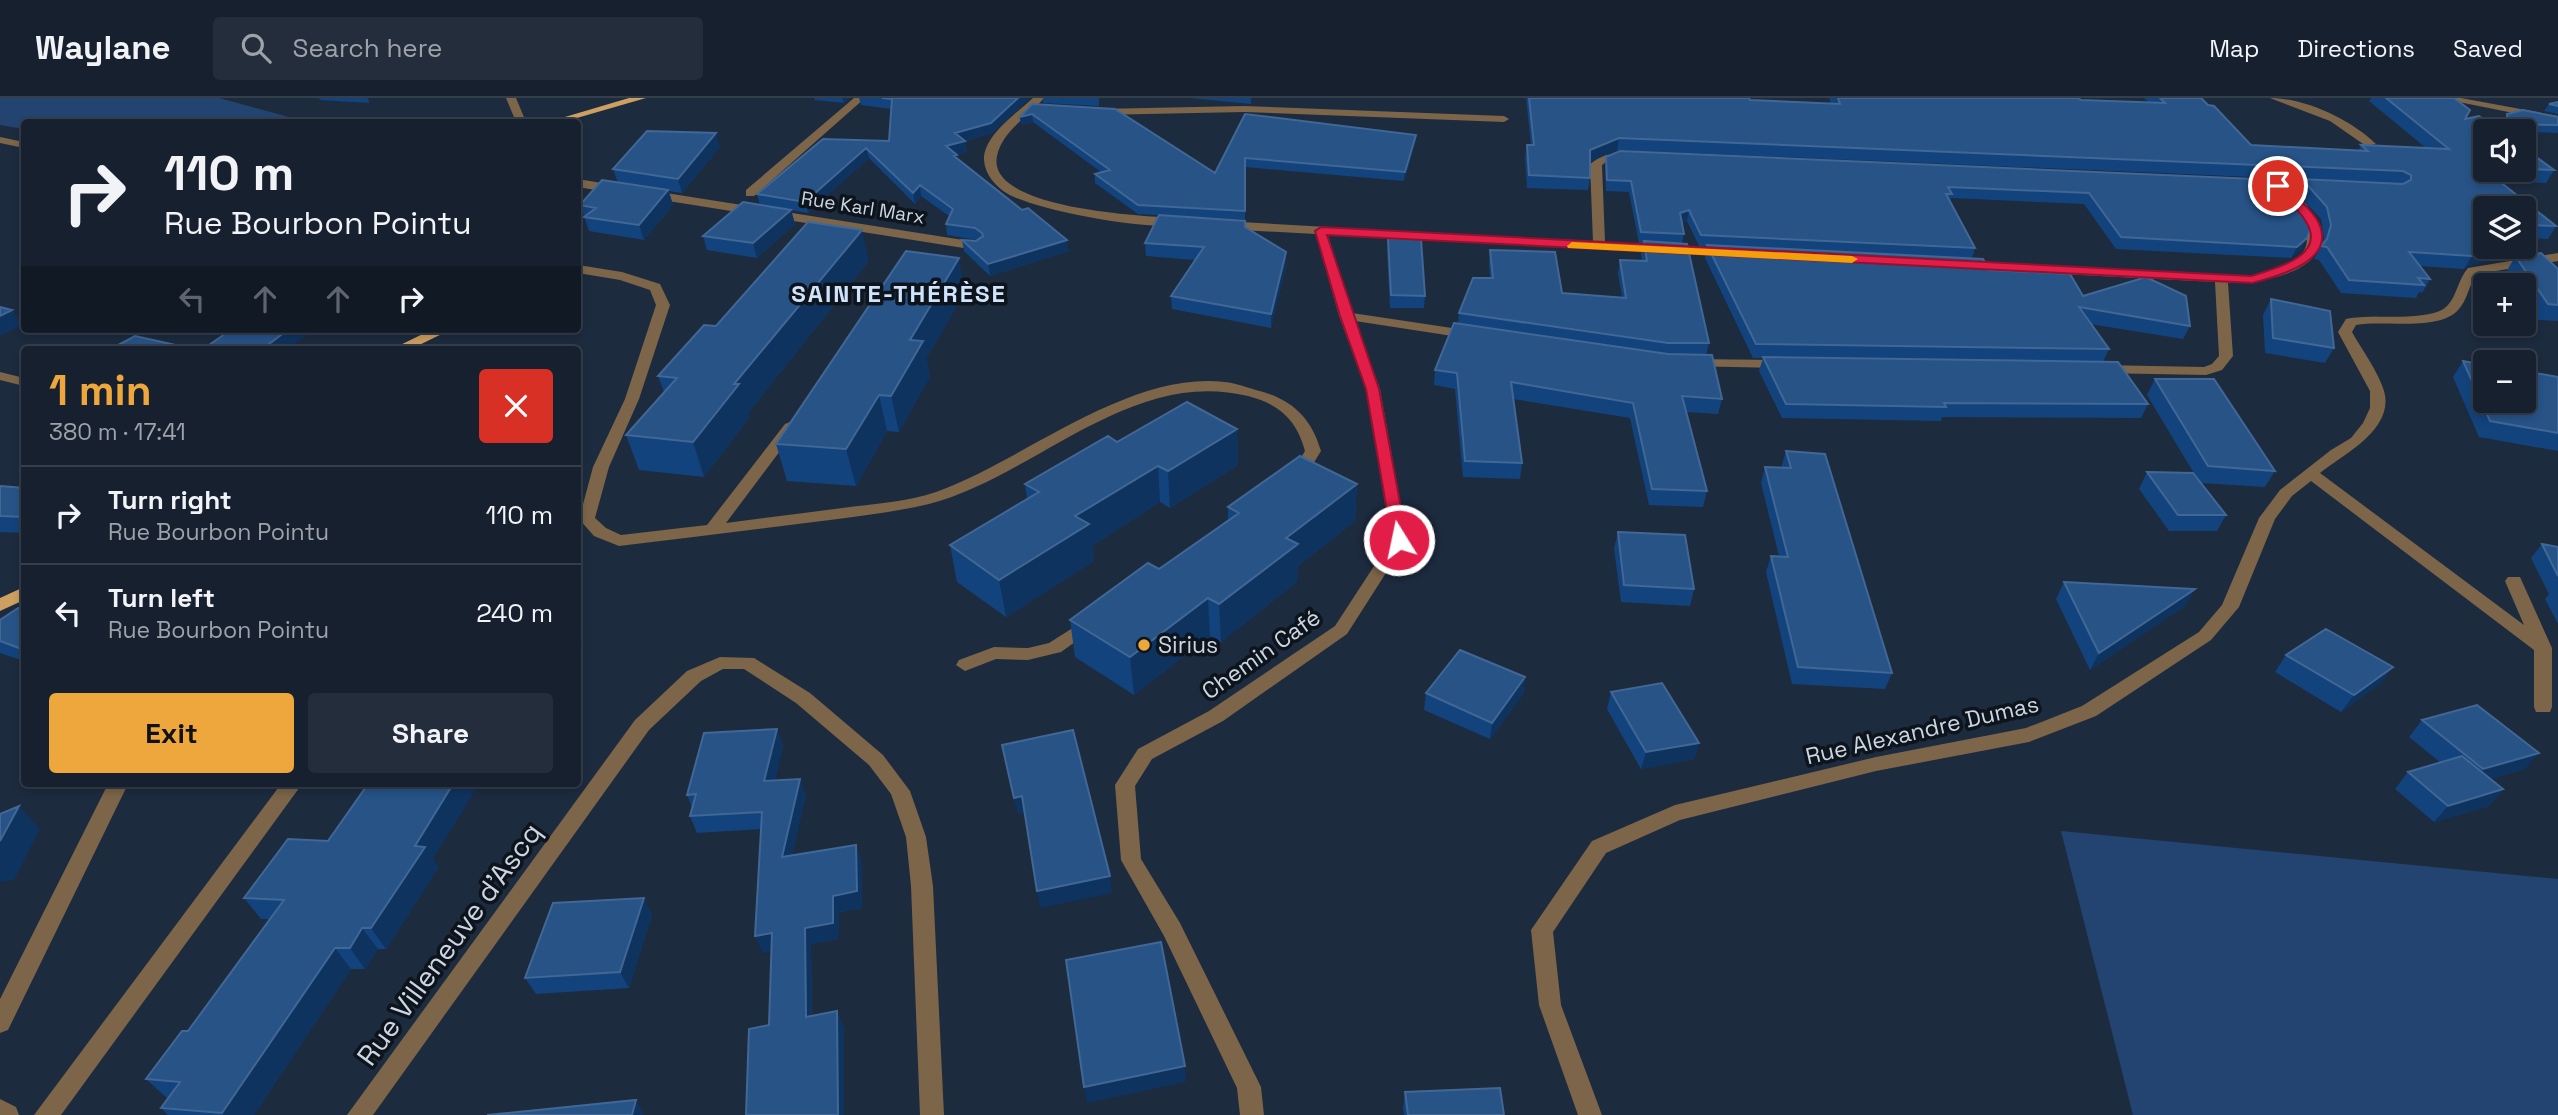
<!DOCTYPE html>
<meta charset="utf-8">
<style>
:root{--surface:#16202f;--page:#232d3b;--text:#f1f3f6;--muted:#9ea3aa;--line:#353e4b;--accent:#eea73c}
body{margin:0;font-family:"Space Grotesk",sans-serif;background:var(--page);color:var(--text);height:100vh;display:flex;flex-direction:column;font-size:26px;white-space:nowrap}
*{box-sizing:border-box;margin:0}
p{font-size:23px;color:var(--muted)}
.icon{flex:none;width:38px;height:38px;fill:none;stroke:currentColor;stroke-width:2;stroke-linecap:round;stroke-linejoin:round}
.map{position:relative;flex:1;overflow:hidden}
.sheet{position:absolute;left:21px;top:248px;width:560px;height:441px;display:flex;flex-direction:column;background:var(--surface);border-radius:7px;box-shadow:0 4px 10px #0003,0 0 0 2px var(--line)}
.sheet>*{flex:none}
.banner{position:absolute;left:21px;top:21px;width:560px;height:214px;border-radius:7px;box-shadow:0 4px 10px #0003,0 0 0 2px var(--line);background:#16202f;color:var(--text);overflow:hidden}
.fabs{position:absolute;left:2473px;top:21px;display:grid;gap:14px}
.fabs a{display:grid;place-items:center;width:63px;height:63px;border-radius:7px;background:var(--surface);box-shadow:0 4px 10px #0003,0 0 0 2px var(--line);font-size:35px}
.pin{position:absolute;display:grid;place-items:center;width:60px;height:60px;color:#fff;margin:-30px;border:4px solid #fff;border-radius:50%;box-shadow:0 2px 7px #0007}
.me{position:absolute;width:77px;margin:-38px;rotate:350deg;stroke-linejoin:round;filter:drop-shadow(0 0 5px #0008)}
.turn{display:flex;align-items:center;gap:24px;height:147px;padding:0 28px;font-size:32px}
.turn .icon{width:91px;height:91px;stroke-width:2.5}
.turn b{display:block;font-size:49px;line-height:60px}
.lanes{display:flex;align-items:center;height:66px;padding:0 28px;background:#0003;justify-content:center;gap:35px;direction:ltr}
.lanes .off{opacity:.35}
.round{display:grid;place-items:center;flex:none;width:74px;height:74px;border-radius:7px;background:var(--page)}
.overview{display:flex;align-items:center;justify-content:space-between;height:119px;padding:0 28px}
h1{font-size:42px;font-weight:700;line-height:52px;color:var(--accent)}
.primary-button{display:flex;gap:14px;margin-top:auto;padding:14px 28px}
.primary-button a{flex:1;height:80px;border-radius:7px;background:var(--accent);color:#111;font-size:28px;font-weight:700;line-height:80px;text-align:center}
.primary-button a+a{background:var(--page);color:var(--text)}
ul{padding:0;list-style:none}
li{display:flex;align-items:center;gap:21px;height:98px;padding:0 28px;border-top:2px solid var(--line)}
li div{flex:1}
li b{display:block;font-size:26px}
li em{font-style:normal}
header{display:flex;align-items:center;gap:42px;box-sizing:border-box;height:98px;padding:0 35px;background:var(--surface);border-bottom:2px solid var(--line)}
header strong{font-size:33px}
nav{display:flex;gap:38px;margin-inline-start:auto;font-size:24px}
.search{width:490px;height:63px;background:var(--page);display:flex;align-items:center;gap:18px;box-sizing:border-box;padding:0 24px;border-radius:7px;color:var(--muted);font-size:26px}
.map>svg:first-child{display:block}
.green{fill:#234471}
.lines{fill:none;stroke-linecap:round;stroke-linejoin:round}
.minor{fill:#7c6548;fill-rule:evenodd}
.major{fill:#cd9f60;fill-rule:evenodd}
.wall{fill:#13437c}
.shaded-wall{fill:#0f335f}
.building{fill:#275387;stroke:#416795;stroke-width:2}
.route{fill:#e11d48;stroke:#92132f;stroke-width:2}
.slow{fill:#f59e0b}
.poi-dot{fill:#eea73c;stroke:#0d141c;stroke-width:2.5}
.labels{text-anchor:middle;stroke-width:7;stroke-linejoin:round;paint-order:stroke}
.far-street-label{font-size:19px;fill:#ccd6e3;stroke:#0d141c}
.poi-label{font-size:23px;fill:#ccd6e3;stroke:#0d141c;text-anchor:start}
.street-label{font-size:23px;fill:#ccd6e3;stroke:#0d141c}
.far-district-label{font-size:24px;font-weight:bold;letter-spacing:2px;fill:#cfe3fd;stroke:#0d141c}
.near-street-label{font-size:28px;fill:#ccd6e3;stroke:#0d141c}
</style>
<header>
<strong>Waylane</strong>
<div class="search"><svg class="icon" aria-label="search" viewBox="0 0 24 24"><circle cx="10" cy="10" r="6"/><path d="M15 15l6 6"/></svg>Search here</div>
<nav><a>Map</a><a>Directions</a><a>Saved</a></nav>
</header>
<div class="map">
<svg width="2558" height="1017" viewBox="0 0 2558 1017">
<rect width="100%" height="100%" fill="#1d2b3f"/>
<path class="green" d="M0 0H219L307 24H24V31L0 27Z
M2061 733 2558 781V1017H2133Z"/>
<g class="lines">
<path class="minor" d="M506 0H516L526 24H516Z
M854 0H865L754 98H746V92Z
M1033 0H1044C1029 18 1002 33 997 58 986 111 1143 118 1177 120L1183 124 1181 127C1149 133 1038 113 1008 96 996 89 985 77 984 62 983 38 1017 15 1033 0Z
M2270 0C2305 0 2350 21 2376 46L2366 48 2330 23Z
M2439 0H2461L2558 18V24Z
M1244 8 1504 18 1509 21 1504 24 1244 14 1098 17 1093 14 1098 11Z
M0 39 24 44V50L0 45Z
M1629 56 1635 59 1633 61 1609 62 1602 67 1605 144 1729 151 1733 152V158L1328 137 1352 215 1472 233 1479 237 1472 241 1355 223 1380 291 1407 442 1347 536 1223 623 1152 661 1135 688 1141 761 1180 825 1261 989 1264 1017H1240L1237 990 1164 838 1121 762 1115 687 1138 651 1209 613 1335 528 1391 442 1366 291 1339 218 1316 136 1222 131 1216 127 1222 123 1593 144 1590 66 1603 57Z
M578 81 619 88 625 92 619 96 578 89Z
M2262 83 2321 85 2327 89 2321 93 2258 89 2256 87Z
M647 92 976 144 982 148 976 152 643 99 641 96Z
M2298 103C2307 107 2315 119 2318 128 2335 174 2258 186 2228 185L2233 258 2222 272 2206 277 2100 275 2093 271 2100 267 2204 269 2212 266 2219 258 2215 184 1963 171 1957 167 1963 163 2252 178C2297 166 2326 155 2292 107Z
M2558 155V163L2477 176C2469 186 2468 201 2459 211 2440 234 2384 222 2356 227L2352 234C2362 252 2378 273 2384 293 2395 331 2344 356 2320 375L2524 527 2505 483 2508 479H2520L2552 550V609L2550 614H2536L2534 609V552L2311 383 2292 398 2275 421 2239 509 2211 542 2096 618 2029 644 1876 673 1680 722 1606 755 1553 834 1561 907 1602 1017H1578L1539 907 1531 832 1592 743 1675 707 1876 659 2026 630 2082 608 2199 534 2222 507 2259 420 2280 392 2331 352 2351 340 2363 325 2370 310V293L2338 234 2346 221C2371 215 2431 225 2447 208 2457 198 2458 181 2468 170Z
M578 167 622 174 660 186 670 207 639 301 609 369 595 420 606 430 621 437 707 427 785 326 790 324 798 329 726 425C765 420 803 415 842 410 873 406 906 404 936 394 1025 362 1127 273 1225 284 1235 285 1246 289 1256 292 1290 300 1311 318 1321 353L1302 384H1290L1288 381 1305 353C1297 322 1279 306 1248 298 1130 269 1036 378 929 406 891 415 852 419 814 424 749 432 684 440 619 448L594 438 579 421 593 369 625 301 656 207 650 192 620 182 578 175Z
M1690 261 1785 262 1792 266 1785 270 1685 268V262Z
M0 274 24 280V288L0 282Z
M1090 519 1099 525 1096 529 1061 554 1028 562 996 561 965 573 956 567 959 562 994 549 1028 550 1049 545Z
M720 559 754 560 810 595 883 657 910 693 926 739 933 788 944 1017H920L911 788 906 739 891 696 869 667 796 605 744 571H723L701 583 649 632 373 1017H347L635 622 687 573Z
M108 686H128L8 932 0 935V901Z
M281 686H302L61 1017H34Z
M0 1001 16 1009 19 1017H0Z"/>
<path class="major" d="M629 0H646L563 24H548Z
M433 231H452L409 252H390Z
M24 489V502L0 513V500Z"/>
</g>
<path class="wall" d="M319 0H368L369 5 320 2Z
M814 0H850L844 5 815 2Z
M859 0H1030L992 35 965 43 967 54 956 56 957 61 1069 153 990 178 964 153 962 142 976 143 977 142 947 137 946 126 949 118 921 98 915 106 869 60 808 115 791 112 795 126 757 160 707 152 703 138 760 107 757 96 823 41 889 43 892 11 861 7Z
M1043 0H1099V8L1043 5Z
M1190 0H1251V6Z
M1526 0H1749L1750 2 1831 5 1829 0H2078L2081 2 2149 5 2144 0H2201L2208 7 2251 47 2358 53 2361 47 2426 50 2369 3 2371 0H2454L2465 21 2485 72H2554L2546 85 2501 83 2556 128 2548 141 2524 140V110H2485L2520 158 2558 171V223L2538 222 2524 200V187H2515L2506 174 2515 159 2468 167 2464 171 2420 168 2430 181 2422 195 2419 194 2416 200 2341 195 2319 162 2314 161 2322 147 2324 140 2321 121 2296 94 2302 81 2396 85 1617 52 1590 64V80L1588 92 1527 90 1525 59 1527 47H1531Z
M2558 4V16L2544 13 2549 6Z
M1032 6 1215 75 1245 16 1416 37 1415 45 1404 83 1245 69V122L1138 116 1095 85V76L1101 74 1033 24 1021 27 1020 19Z
M2507 16 2558 19V35L2504 33 2503 23Z
M720 49 682 95 669 93 673 107 644 142 589 133 580 107 618 85 613 71Z
M1606 59 2278 82 2307 140 2301 151 2291 160 2116 151 2084 106 1951 100 1950 103 1975 150 1972 160 1989 172 2190 228 2183 241 2090 226 2109 251 2103 264 2148 306 2141 320 1942 319 1941 323 1782 320 1759 273 1763 260H1753L1705 160 1707 148H1699L1687 123 1682 125 1684 136 1682 145 1709 245 1706 257 1722 301 1718 316 1686 314 1707 393 1703 409 1649 407 1630 320 1513 301 1522 365 1520 381 1463 379 1455 291 1434 287 1435 272 1458 225 1459 215 1490 180 1489 165 1490 152 1562 195 1622 199 1618 175 1620 162 1642 163 1641 156 1643 145H1639L1629 94 1606 93 1605 70Z
M1245 129 1286 168 1271 230 1172 211 1171 198 1195 162 1146 158 1145 145Z
M1388 140 1425 198 1424 210H1390L1387 152Z
M869 163 748 315 749 320 704 379 639 372 626 337 664 294 658 278 716 228Z
M965 194 926 261 930 278 899 334 887 333 856 388 787 383 776 346Z
M2271 201 2334 250 2325 265 2265 255 2263 217Z
M2463 263 2558 279V353L2479 339 2453 279Z
M2155 281 2275 373 2265 389 2201 385 2226 417 2217 433H2169L2139 391 2147 374 2195 377 2147 297Z
M1237 331 1238 367 1170 410 1160 404 1092 448 1094 463 1006 519 957 484 950 447 1027 401 1025 386 1117 344Z
M1786 353 1892 575 1885 591 1792 586 1766 474 1771 458H1779L1761 385 1765 369 1781 370Z
M1357 386 1355 423 1298 468 1297 484 1221 544 1210 538 1134 597 1075 559 1070 522 1159 471 1228 422V409Z
M0 388 24 390V435L0 434Z
M1618 434 1694 491 1690 508 1621 504 1614 450Z
M2542 446 2558 449V526L2545 501 2549 496 2531 460Z
M2064 484 2195 491 2185 508 2090 572 2056 501Z
M24 512V563L0 555V522Z
M2286 557 2381 585 2341 614 2275 574Z
M1525 579 1523 596 1490 641 1424 612 1426 595Z
M1611 594 1699 645 1694 661 1641 671 1607 611Z
M2422 622 2525 671 2491 681 2503 691 2489 708 2434 724 2395 691 2408 674 2441 665 2409 639Z
M777 631 783 648 775 682 806 697 792 757 862 763V810L839 814 838 841 811 846 812 918 844 929 769 927 772 853 762 855 761 731 697 735 690 718 692 709 687 697Z
M433 761 438 770 386 851H378L365 871H351L254 1017H168L161 1010 168 1001 146 981 188 933 269 821H261L244 800Z
M652 817 629 890 536 896 525 880Z
M1405 994 1504 1017H1404L1403 1010Z"/>
<path class="shaded-wall" d="M842 0H850L844 5Z
M1018 0H1030L992 35 956 45 955 35Z
M1032 16 1033 24 1021 27 1020 19Z
M716 35 720 49 682 95 678 81Z
M1416 37 1415 45 1404 83 1405 74Z
M1619 40 1617 52 1588 65 1590 52Z
M965 43 967 54 948 59 946 48Z
M866 50 869 60 808 115 805 104Z
M920 87 921 98 915 106 913 95Z
M668 92 673 107 644 142 639 127Z
M791 112 795 126 757 160 753 145Z
M1689 112 1687 123 1678 126 1680 115Z
M862 132 869 163 748 315 749 320 704 379 693 344 734 286Z
M2307 140 2301 151 2291 160 2297 149Z
M1067 142 1069 153 990 178 988 166Z
M2524 146H2528L2520 159 2468 167 2464 171 2472 158 2476 154 2509 149H2524Z
M1286 154V168L1271 230V216Z
M959 160 965 194 926 261 930 278 899 334 891 298 910 242Z
M12 212 22 227 0 238V218Z
M289 231H315L287 252H261Z
M879 297 887 333 856 388 846 351Z
M1237 331 1238 367 1170 410 1168 373Z
M1158 368 1160 404 1092 448 1094 463 1006 519 999 482 1075 418Z
M1357 386 1355 423 1298 468 1297 484 1221 544 1219 506 1286 440Z
M2195 491 2185 508 2090 572 2099 555Z
M1208 500 1210 538 1134 597 1130 559Z
M578 529 584 543 578 553Z
M24 546V556L19 550Z
M2393 569 2381 585 2341 614 2354 597Z
M1525 579 1523 596 1490 641 1492 625Z
M777 631 783 648 771 699 764 683Z
M1699 645 1694 661 1641 671 1646 654Z
M2539 655 2525 671 2469 688 2483 671Z
M800 681 806 697 788 776 782 759Z
M453 686H479L433 761 438 770 386 851 371 830 415 748Z
M2503 691 2489 708 2434 724 2448 708Z
M1022 698 1025 715 1018 716 1014 700Z
M19 708 40 731 14 782 0 784V743Z
M856 747 862 763V810L839 814 838 841 811 846 812 936 806 919 805 830 833 798Z
M1110 778 1112 795 1040 810 1037 793Z
M644 800 652 817 629 890 620 874Z
M362 830 378 851 365 871 350 850Z
M772 835 779 852 762 855 755 838Z
M335 850 351 871 254 1017H224L222 1015Z
M837 913 844 929V1017H838Z
M1185 968 1186 984 1087 1005 1084 989Z
M636 1002 644 1017H632Z"/>
<path class="building" d="M882 0H1018L991 25 955 35 965 43 946 48 957 57 954 58 1022 112 1028 110 1067 142 988 166 962 142 976 143 983 138 982 135 975 130 946 126 953 111 920 87 913 95 866 50 805 104 757 96 823 41 889 43 892 1Z
M1529 0H1749L1750 2 1840 6 1838 0H2078L2081 2 2165 5 2160 0H2201L2208 7 2214 8 2251 47 2368 53 2361 47 2449 51 2386 0H2454L2470 12 2465 21 2479 18 2500 33H2485V72L2556 128 2524 127V110H2485V149H2509L2476 154 2472 158 2409 154 2430 181 2418 180 2424 187 2349 182 2327 149 2321 148 2327 141 2331 127 2327 109 2302 81 2403 86 2411 82V77L2403 73 1619 40 1590 52V80L1529 77 1527 47H1534Z
M2558 4V8L2549 6Z
M1032 6 1115 11 1215 75 1245 16 1416 37 1405 74 1245 60V113L1138 107 1095 76 1110 72 1032 16 1020 19Z
M2523 12 2558 19V27L2508 26 2507 16Z
M647 33 716 35 678 81 613 71Z
M2524 50 2554 72 2524 71Z
M1620 53 2278 82 2306 107 2313 123 2307 140 2297 149 2121 139 2089 95 1948 89 1952 96H1946L1975 150 1701 137 1689 112 1680 115 1684 136 1641 134 1631 83 1607 82 1606 59Z
M602 82 668 92 639 127 584 119 596 110 580 107Z
M743 104 791 112 753 145 703 138Z
M1159 117 1245 123V129L1286 154 1271 216 1171 198 1204 149 1145 145Z
M808 124 862 132 734 286H739L693 344 626 337 677 280 658 278 704 227 716 228Z
M1388 140 1421 141 1425 198 1391 197Z
M1644 143 1687 146 1709 245H1668L1459 215 1473 180H1493L1490 152 1555 154 1562 195 1626 200 1620 162 1647 163Z
M1707 147 1983 161 1989 172 2070 176 2083 198 2146 179 2186 198 2190 228 2079 209 2109 251 1756 246Z
M906 153 959 160 910 242 923 243 891 298 879 297 846 351 776 346Z
M2541 155 2558 171V207L2548 206 2516 159Z
M2271 201 2330 213 2334 250 2273 240Z
M0 209 12 212 0 218Z
M1454 225 1668 256 1712 257 1722 301 1682 298 1707 393 1652 391 1633 305 1511 284 1522 365 1465 363 1457 275 1435 272Z
M232 231H289L261 252H202Z
M135 238 198 252H109Z
M1763 259 2118 264 2148 306 1944 305 1946 309 1786 306Z
M2463 263 2485 267V303H2524V273L2558 279V335L2490 323Z
M2155 281H2214L2275 373 2208 368Z
M1187 304 1237 331 1168 373 1158 368 1075 418 1089 426 999 482 950 447 1039 394 1025 386 1108 338 1117 344Z
M1786 353 1825 356 1892 575 1798 569 1771 458 1788 459 1765 369 1791 370Z
M1300 358 1357 386 1286 440 1298 446 1219 506 1208 500 1130 559 1070 522 1148 465 1159 471 1239 415 1228 409Z
M2147 374 2193 375 2226 417H2178Z
M0 388 24 390V419L0 418Z
M1618 434 1685 437 1694 491 1624 487Z
M2542 446 2558 449V478Z
M2064 484 2195 491 2099 555Z
M18 510 24 512V546L19 550 0 543V522Z
M2326 531 2393 569 2354 597 2286 557Z
M1460 552 1525 579 1492 625 1426 595Z
M1662 585 1699 645 1646 654 1611 594Z
M2477 607 2539 655 2483 671 2422 622Z
M777 631 764 683 800 681 782 759 856 747 857 793 833 798V825L805 830 806 919 837 913 838 1017H746L749 931 769 927 772 835 755 838 762 714 690 718 696 696 687 697 704 635Z
M1073 632 1110 778 1037 793 1022 698 1014 700 1002 647Z
M2462 658 2503 691 2448 708 2408 674Z
M368 686H453L415 748 425 749 371 830H362L350 850H335L222 1015 161 1010 180 984 146 981 182 933H188L284 802 244 800 288 741 328 743Z
M19 708 0 743V716Z
M644 800 620 874 525 880 553 805Z
M1161 844 1185 968 1084 989 1066 862Z
M1500 990 1504 1017H1408L1405 994Z
M636 1002 632 1017H487Z"/>
<path class="route" d="M2274 85H2282C2293 96 2308 108 2316 120 2342 162 2279 178 2252 185L1327 137 1379 291 1407 442 1399 446 1392 442 1366 291 1340 218 1315 133 1321 129 2251 178C2274 171 2329 158 2305 122 2298 110 2284 100 2274 90Z"/>
<path class="slow" d="M1572 144 1852 158 1858 161 1852 165 1568 150 1567 148Z"/>
<circle class="poi-dot" cx="1144" cy="547" r="7"/>
<g class="labels">
<g class="far-street-label">
<text transform="translate(863 109) rotate(9)" y="7">Rue Karl Marx</text>
</g>
<g class="poi-label">
<text x="1158" y="555">Sirius</text>
</g>
<g class="street-label">
<text transform="translate(1261 556) rotate(-35)" y="8">Chemin Café</text>
<text transform="translate(1922 632) rotate(-13)" y="8">Rue Alexandre Dumas</text>
</g>
<g class="far-district-label">
<text x="899" y="204">SAINTE-THÉRÈSE</text>
</g>
<g class="near-street-label">
<text transform="translate(449 846) rotate(-54)" y="10">Rue Villeneuve d'Ascq</text>
</g>
</g>
</svg>
<div class="fabs">
<a><svg class="icon" aria-label="sound" viewBox="0 0 24 24"><path d="M4 9h4l5-4v14l-5-4H4zM17 9q2 3 0 6"/></svg></a>
<a><svg class="icon" aria-label="layers" viewBox="0 0 24 24"><path d="M12 4l9 5-9 5-9-5zM3 14l9 5 9-5"/></svg></a>
<a>+</a>
<a>−</a>
</div>
<div class="pin" style="left:2278px;top:88px;background:#d93025"><svg class="icon" aria-label="arrive" viewBox="0 0 24 24"><path d="M6 21V4h12l-3 4 3 4H6"/></svg></div>
<svg class="me" style="left:1399px;top:442px" viewBox="-20 -20 40 40"><circle r="17" fill="#e11d48" stroke="#fff" stroke-width="3"/><path d="M0-11L8 9 0 5-8 9z" fill="#fff"/></svg>
<div class="banner">
<div class="turn"><svg class="icon" aria-label="right" viewBox="0 0 24 24"><path d="M7 20v-9h11M14 6l5 5-5 5"/></svg><div><b>110 m</b>Rue Bourbon Pointu</div></div>
<div class="lanes"><svg class="icon off" aria-label="left" viewBox="0 0 24 24"><path d="M17 20v-9H6M10 6l-5 5 5 5"/></svg><svg class="icon off" aria-label="ahead" viewBox="0 0 24 24"><path d="M12 20V5M6 11l6-6 6 6"/></svg><svg class="icon off" aria-label="ahead" viewBox="0 0 24 24"><path d="M12 20V5M6 11l6-6 6 6"/></svg><svg class="icon" aria-label="right" viewBox="0 0 24 24"><path d="M7 20v-9h11M14 6l5 5-5 5"/></svg></div>
</div>
<section class="sheet">
<div class="overview"><div><h1>1 min</h1><p>380 m · 17:41</p></div><a class="round" style="background:#d93025;color:#fff"><svg class="icon" aria-label="close" viewBox="0 0 24 24"><path d="M6 6l12 12M18 6L6 18"/></svg></a></div>
<ul>
<li><svg class="icon" aria-label="right" viewBox="0 0 24 24"><path d="M7 20v-9h11M14 6l5 5-5 5"/></svg><div><b>Turn right</b><p>Rue Bourbon Pointu</p></div><em>110 m</em></li>
<li><svg class="icon" aria-label="left" viewBox="0 0 24 24"><path d="M17 20v-9H6M10 6l-5 5 5 5"/></svg><div><b>Turn left</b><p>Rue Bourbon Pointu</p></div><em>240 m</em></li>
</ul>
<div class="primary-button"><a>Exit</a><a>Share</a></div>
</section>
</div>
